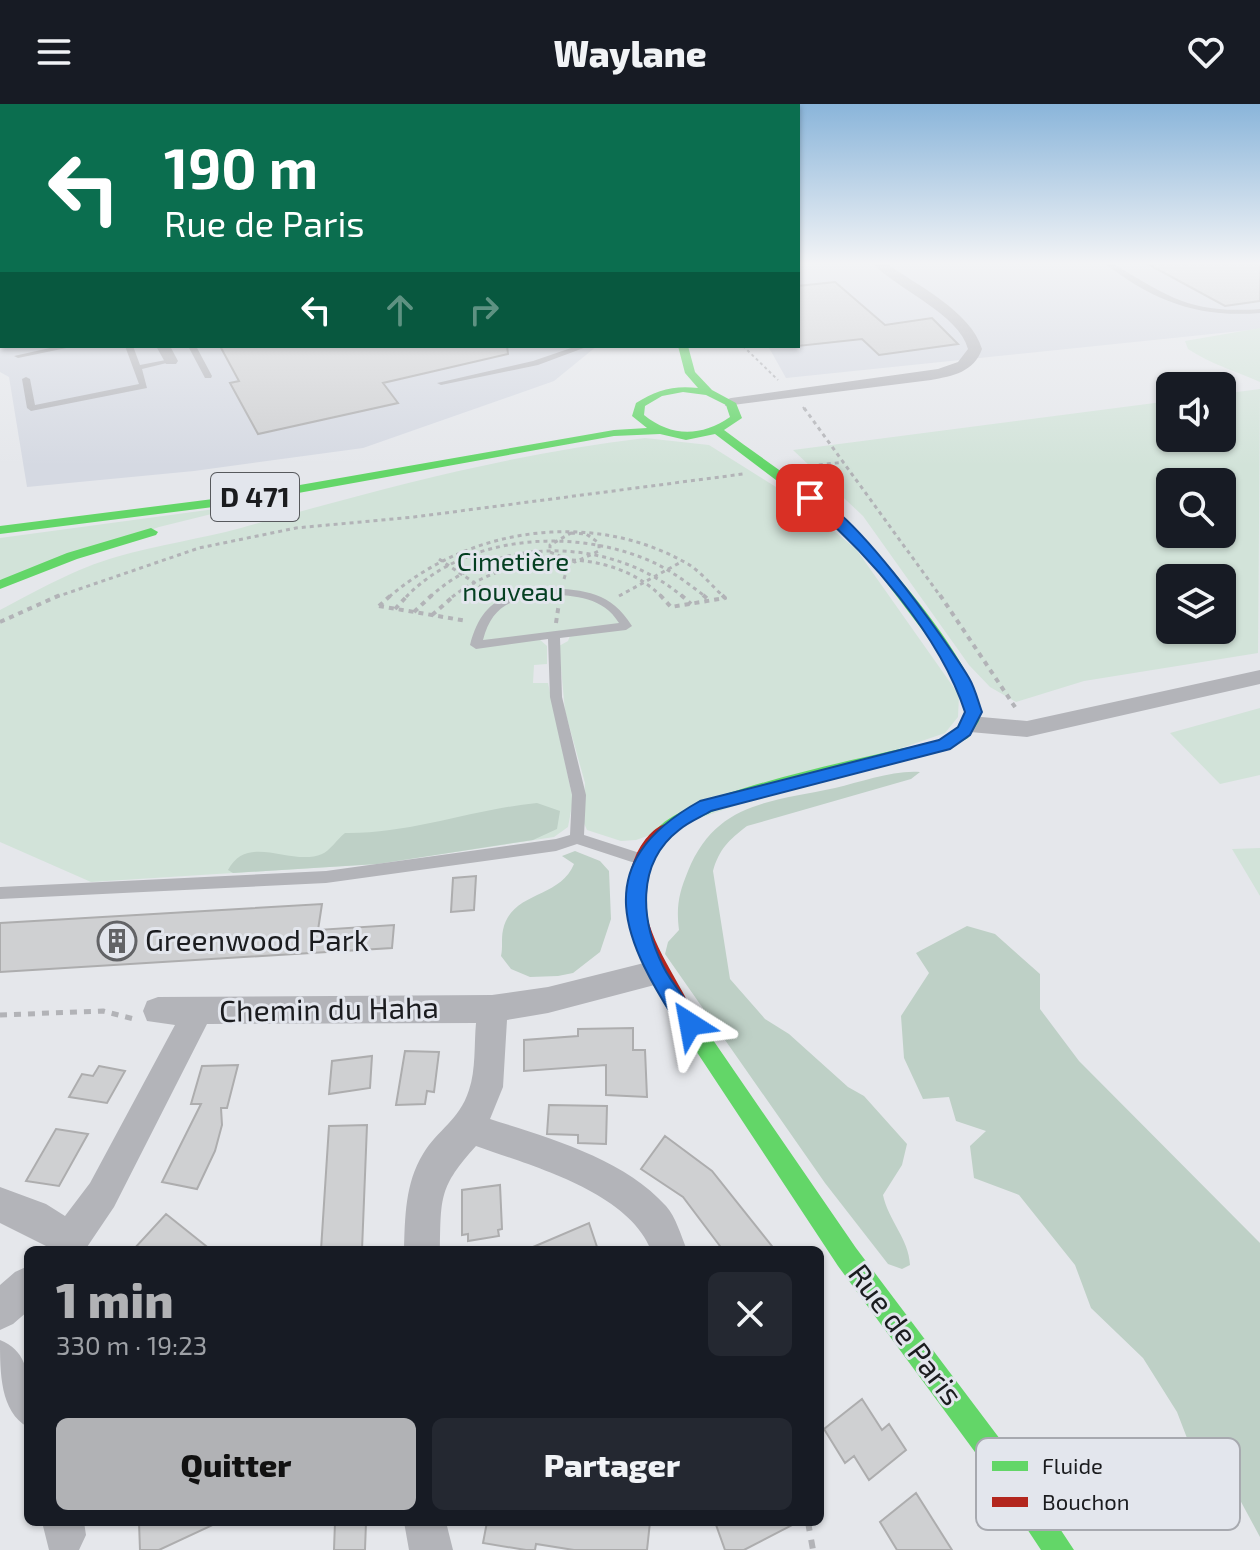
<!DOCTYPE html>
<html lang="fr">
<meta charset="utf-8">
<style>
:root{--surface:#171b24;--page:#242831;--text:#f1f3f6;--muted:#9ea1a6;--accent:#b1b2b5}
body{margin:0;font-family:"Exo 2",sans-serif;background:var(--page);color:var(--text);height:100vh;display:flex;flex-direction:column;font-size:30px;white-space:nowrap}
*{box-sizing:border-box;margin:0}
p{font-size:26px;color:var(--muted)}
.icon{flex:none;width:44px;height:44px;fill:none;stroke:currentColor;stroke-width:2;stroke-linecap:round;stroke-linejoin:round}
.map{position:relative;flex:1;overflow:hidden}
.panel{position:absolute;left:24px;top:1142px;width:800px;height:280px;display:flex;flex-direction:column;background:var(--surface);border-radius:12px;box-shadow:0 2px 6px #0004}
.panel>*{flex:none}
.hud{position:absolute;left:0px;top:0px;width:800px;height:244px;box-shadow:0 2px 6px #0004;background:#0b6e4f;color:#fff;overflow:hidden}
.fabs{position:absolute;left:1156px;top:268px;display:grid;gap:16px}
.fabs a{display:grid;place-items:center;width:80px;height:80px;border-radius:12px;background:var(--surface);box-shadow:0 2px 6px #0004;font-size:40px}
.pin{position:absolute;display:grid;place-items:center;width:68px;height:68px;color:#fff;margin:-34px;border-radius:16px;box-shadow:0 4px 12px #0006}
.me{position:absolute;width:88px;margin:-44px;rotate:326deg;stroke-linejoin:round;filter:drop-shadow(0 0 6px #0008)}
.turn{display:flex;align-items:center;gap:28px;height:168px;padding:0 32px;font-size:36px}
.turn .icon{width:104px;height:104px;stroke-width:2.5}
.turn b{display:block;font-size:56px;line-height:68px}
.lanes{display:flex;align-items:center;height:76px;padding:0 32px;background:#0003;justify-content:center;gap:40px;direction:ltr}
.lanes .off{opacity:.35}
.round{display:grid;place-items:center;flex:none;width:84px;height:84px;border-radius:12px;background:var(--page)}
.overview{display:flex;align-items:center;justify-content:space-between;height:136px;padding:0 32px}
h1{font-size:48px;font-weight:800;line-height:60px;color:var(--accent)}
.primary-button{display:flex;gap:16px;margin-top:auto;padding:16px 32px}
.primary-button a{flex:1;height:92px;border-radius:12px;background:var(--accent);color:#111;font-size:32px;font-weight:800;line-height:92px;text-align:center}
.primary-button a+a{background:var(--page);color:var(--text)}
header{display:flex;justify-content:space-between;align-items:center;height:104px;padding:0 32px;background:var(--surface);font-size:36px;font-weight:800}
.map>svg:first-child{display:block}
.built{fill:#d5d9e2}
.green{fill:#d2e3d9;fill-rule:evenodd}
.forest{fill:#bed0c6}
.building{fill:#cfd0d2;stroke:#adadae;stroke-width:2}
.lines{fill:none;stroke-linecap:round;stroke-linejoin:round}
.path-far4{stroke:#b2b3b7;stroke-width:2;stroke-dasharray:3 3;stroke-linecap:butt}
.path-far3{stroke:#b2b3b7;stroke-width:3;stroke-dasharray:4 4;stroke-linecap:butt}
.path-far2{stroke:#b2b3b7;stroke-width:4;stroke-dasharray:5 5;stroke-linecap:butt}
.path-far1{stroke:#b2b3b7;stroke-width:5;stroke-dasharray:7 7;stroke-linecap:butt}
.path{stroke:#b2b3b7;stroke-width:6;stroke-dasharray:9 9;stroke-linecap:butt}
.lane{fill:#b3b4b9;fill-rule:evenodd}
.street{fill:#b3b4b9;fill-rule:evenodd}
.fast{fill:#63d668;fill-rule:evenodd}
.jam{fill:#b3261e;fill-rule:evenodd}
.route{fill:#1a73e8;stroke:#114b97;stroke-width:2}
.labels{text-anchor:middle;stroke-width:6;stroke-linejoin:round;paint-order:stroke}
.far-park-label{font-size:26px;fill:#043f21;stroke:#e3e6ed}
.shield{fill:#e3e6ed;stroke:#57595d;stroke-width:2}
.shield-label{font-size:28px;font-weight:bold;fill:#1b1c1f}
.poi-label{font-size:30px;fill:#1b1c1f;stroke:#e3e6ed;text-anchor:start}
.street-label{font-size:30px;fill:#1b1c1f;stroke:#e3e6ed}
.key{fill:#e3e6ed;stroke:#a7a9af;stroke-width:2}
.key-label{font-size:22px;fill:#1b1c1f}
</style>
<header><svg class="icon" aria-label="menu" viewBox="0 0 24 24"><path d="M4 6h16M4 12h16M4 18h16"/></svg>Waylane<svg class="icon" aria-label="heart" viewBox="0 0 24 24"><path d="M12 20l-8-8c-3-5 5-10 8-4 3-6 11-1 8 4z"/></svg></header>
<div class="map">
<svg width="1260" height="1446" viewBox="0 0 1260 1446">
<rect width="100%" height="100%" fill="#e5e7eb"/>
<path class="built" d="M0 159 2 242H597L554 277 363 344 194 367 27 383 9 273 0 268Z
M798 159H1260V225L786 274 768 242H798Z"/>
<path class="green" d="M1260 224V278C1235 267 1211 260 1188 245L1185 237Z
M1260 285 1258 549 1084 577 1016 598 990 583 969 561 863 412 793 346 1170 297V334H1222V290ZM1170 378H1222V430H1170ZM1170 474H1222V526H1170Z
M645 334 709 341 792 393 856 445 959 591 958 613 945 629 636 736 621 737 587 726 583 717 585 679 565 607 559 542 568 537 571 529 538 534 547 542V560L534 561 533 579H548L573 696 568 723 554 733 377 760 91 778 0 738V506C36 487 77 464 116 453 157 441 200 435 241 424 373 387 508 350 645 334Z
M252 400 159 423 0 476V434Z
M1260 604V671L1220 680 1170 629Z
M1260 744V792L1232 745Z"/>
<path class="forest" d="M920 668 911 675 747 722C729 736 719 745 713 767L730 875 765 915 789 930 848 983 864 992 907 1040 902 1061 883 1091C888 1116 909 1135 910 1161L902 1165 888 1160 825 1079 665 850 668 838 679 826C676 802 679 789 688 767 716 698 770 698 835 684 861 678 893 666 920 668Z
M537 699 560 707 557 725 533 736 377 760 233 769 228 766C248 728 291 763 322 750 330 747 337 735 345 729 411 730 473 705 537 699Z
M575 747 600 757 609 767 611 815 600 848 573 869 558 872 530 873 511 865 501 852C503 843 501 835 503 826 511 787 560 795 574 760L562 752Z
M967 822 995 830 1040 870V905L1079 957 1260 1139V1433L1233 1383 1197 1360 1177 1308 1143 1254 1091 1204 1075 1161 1019 1091 974 1074 970 1042 986 1027 956 1017 949 993 923 995 904 954 901 912 929 869 916 849Z"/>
<path class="building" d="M1146 159H1260V197L1225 202Z
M835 178 885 221 932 214 958 240 879 251 862 235 798 242V182Z
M220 242H507L508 250 383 279 398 299 258 330 230 279 239 277Z
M476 772 474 806 451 808 453 774Z
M322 800 318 826 394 821 392 844 0 868V819Z
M633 924V946H645L647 993 606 991V961L524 967V936L578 932V925Z
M405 947 439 948 434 988 427 987 425 1000 396 1001Z
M372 952 370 984 329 990 332 957Z
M238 961 227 1004H221L222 1021 215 1047 197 1085 162 1078 201 1000H191L202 962Z
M99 962 125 967 107 999 69 993 82 970 93 972Z
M549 1001 607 1002 606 1040 578 1039V1031L547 1030Z
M367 1021 362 1146H321L329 1022Z
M56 1025 88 1030 59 1082 26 1077Z
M665 1032 712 1067 775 1146H723L683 1093 641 1065Z
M500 1081 502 1125 498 1126 499 1132 468 1137V1130L462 1131V1086Z
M166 1110 211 1146H133Z
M589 1119 598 1146H526Z
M862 1295 882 1326 889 1320 906 1346 869 1376 854 1352 845 1359 824 1325Z
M916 1389 952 1446H897L880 1418Z
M139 1418H219L159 1446H140Z
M335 1418H366L365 1446H334Z
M487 1418H650L647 1446H574L536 1440 535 1446H526L483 1439Z
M715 1418H798L744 1446H725Z"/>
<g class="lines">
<path class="path-far4" d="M743 242 778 276
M803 303 805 306"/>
<path class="path-far3" d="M804 304 941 493
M803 363 844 358
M571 429 586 430 599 439V447L575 458 550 448V441Z
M439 455 491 490
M564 475 569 458
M619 492 683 457
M56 493 199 444 296 424 414 413 743 370
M389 493C470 423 593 405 688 460 701 468 713 483 724 493
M406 493C465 432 567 424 643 454 667 463 686 478 706 493
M430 493C499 429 614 434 683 493
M452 493C509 449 607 438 662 493"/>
<path class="path-far2" d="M660 491 671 503 725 494 722 491
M681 491 691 500
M703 491 709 496
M940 491 1017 606
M379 502 391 491
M379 502 467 517
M395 505 408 491
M414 508 432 491
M432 511 455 491
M0 518 60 491
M556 519 559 499"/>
<path class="path-far1" d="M0 911 103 907 134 915"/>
<path class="path" d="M808 1418 813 1446"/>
<path class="lane" d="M1104 159H1112C1169 193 1190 210 1260 205V209C1197 214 1154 197 1104 159Z
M0 239H2V242H5L0 244Z
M59 242H76L18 254 14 252Z
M125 242H133L140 261 171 255 175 257 142 265 147 284 31 307 27 304 22 275 26 273 30 275 35 301 139 280Z
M188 242H196L212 272 211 274H205Z
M577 242H589L538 261 441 281 437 279 533 257Z
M548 484C585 486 611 488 632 522L626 526 560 534 562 593 586 691 584 731 649 752 651 756 649 760 644 762 577 740 556 747 326 779 0 795V783L326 767 556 735 570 731 572 691 550 593 548 535 476 545 470 541C481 497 505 488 548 484ZM548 490C576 492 603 493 619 519L483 536C492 500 514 494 548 490Z"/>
<path class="street" d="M872 159H886C916 181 971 207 982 245 974 268 953 272 931 276L725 302V296L731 294 938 265 958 258 968 245C959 210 897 185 872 159Z
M156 242H170L178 257 176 260H166Z
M1260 566V580L1027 633 970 628 958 620 970 612 1027 617Z
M656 856 666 860 671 869 666 878 548 909 507 916 503 983 490 1015C549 1034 623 1054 666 1102 676 1113 681 1132 687 1146H651C627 1087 531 1062 476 1042 439 1083 441 1093 440 1146H404C405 1114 405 1079 423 1050 438 1025 459 1017 469 986 476 966 474 940 476 919L207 920 114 1103 85 1146H44L46 1142 0 1119V1083L46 1100 65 1112 90 1079 175 921 147 917 143 907 147 897 158 893 492 891 548 883Z
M28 1162V1207L13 1220 0 1226V1181L15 1168Z
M0 1236C36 1250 28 1290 28 1323 0 1308 0 1268 0 1236Z
M42 1418H84L86 1431 79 1446H49Z
M404 1418H446L453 1446H409Z"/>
<path class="fast" d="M678 242H688L695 268 712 286 736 299 742 314 724 326C765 357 808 384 846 418 880 448 990 573 979 617L968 634 944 647 729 700 686 720 671 732H659L656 727C678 689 888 649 939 636L956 625 965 612 962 594 936 544 873 461 825 413 715 330 686 336 660 330 614 332 237 400 0 430V422L237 392 614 326 647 324 632 312 636 299C656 286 674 281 698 284L685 269ZM683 288 706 291 726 301 730 313C701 333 671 333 644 311L645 302 662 292Z
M151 424 158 428 156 431 77 455 0 485V476L67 449Z
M682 899 689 901 856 1144 1006 1343 1074 1446H1041L986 1363 838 1162 675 915 671 908 675 901Z"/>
<path class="jam" d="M665 720 671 722 674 727C669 736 660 743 655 751 623 806 671 861 693 908L689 915 682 917 675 915C644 866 611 808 636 751 641 740 652 724 665 720Z"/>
</g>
<linearGradient id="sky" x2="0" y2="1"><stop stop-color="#8ab5da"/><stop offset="0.44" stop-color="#f3f4f6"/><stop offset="1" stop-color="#f3f4f6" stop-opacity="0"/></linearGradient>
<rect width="1260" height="362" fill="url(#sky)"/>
<path class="route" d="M806 392C842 387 949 541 969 574 975 584 978 597 982 608L970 631 950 645 711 707C701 713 688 718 679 726 635 760 641 818 663 862 673 883 691 899 701 920L697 927 690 929 682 927C624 838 585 761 700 697L939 636 958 623 965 608C940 531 868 449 806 397Z"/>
<defs>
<symbol id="building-ring" viewBox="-11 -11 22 22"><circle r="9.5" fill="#e3e6ed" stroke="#626366" stroke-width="1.5"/><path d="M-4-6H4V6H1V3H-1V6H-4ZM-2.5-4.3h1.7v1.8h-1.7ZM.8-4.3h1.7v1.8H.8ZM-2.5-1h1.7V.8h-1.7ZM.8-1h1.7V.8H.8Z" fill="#626366"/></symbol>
</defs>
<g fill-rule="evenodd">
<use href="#building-ring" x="95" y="815" width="44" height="44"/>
</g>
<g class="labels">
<g class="far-park-label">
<text x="513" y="467">Cimetière<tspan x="513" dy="30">nouveau</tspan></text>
</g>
<rect class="shield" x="211" y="369" width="88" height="48" rx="6"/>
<g class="shield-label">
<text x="255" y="403">D 471</text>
</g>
<g class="poi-label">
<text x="145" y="847">Greenwood Park</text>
</g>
<g class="street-label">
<text transform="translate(329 906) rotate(-1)" y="10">Chemin du Haha</text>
<text transform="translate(905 1231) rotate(53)" y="10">Rue de Paris</text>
</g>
</g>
<rect x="976" y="1334" width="264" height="92" rx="12" class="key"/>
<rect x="992" y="1357" width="36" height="10" fill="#63d668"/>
<rect x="992" y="1393" width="36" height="10" fill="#b3261e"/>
<g class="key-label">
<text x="1042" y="1370">Fluide</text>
<text x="1042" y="1406">Bouchon</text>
</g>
</svg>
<div class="fabs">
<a><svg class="icon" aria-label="sound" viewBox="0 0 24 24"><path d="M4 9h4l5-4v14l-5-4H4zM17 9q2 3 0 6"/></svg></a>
<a><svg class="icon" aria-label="search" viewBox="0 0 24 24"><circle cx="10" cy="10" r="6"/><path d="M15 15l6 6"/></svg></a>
<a><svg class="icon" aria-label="layers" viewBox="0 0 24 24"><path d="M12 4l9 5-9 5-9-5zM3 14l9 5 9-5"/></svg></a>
</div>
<div class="pin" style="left:810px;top:394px;background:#d93025"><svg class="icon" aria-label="arrive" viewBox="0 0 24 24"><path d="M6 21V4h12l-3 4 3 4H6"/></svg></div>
<svg class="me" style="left:690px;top:920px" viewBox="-20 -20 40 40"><path d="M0-17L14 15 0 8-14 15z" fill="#1a73e8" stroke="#fff" stroke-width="4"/></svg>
<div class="hud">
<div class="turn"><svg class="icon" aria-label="left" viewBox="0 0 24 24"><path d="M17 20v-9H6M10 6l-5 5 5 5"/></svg><div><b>190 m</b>Rue de Paris</div></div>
<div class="lanes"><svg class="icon" aria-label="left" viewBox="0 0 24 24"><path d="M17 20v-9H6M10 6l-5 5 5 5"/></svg><svg class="icon off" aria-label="ahead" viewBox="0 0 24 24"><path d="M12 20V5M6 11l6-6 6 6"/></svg><svg class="icon off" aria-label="right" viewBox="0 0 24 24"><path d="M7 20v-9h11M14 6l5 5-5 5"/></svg></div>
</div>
<section class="panel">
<div class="overview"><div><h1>1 min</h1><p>330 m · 19:23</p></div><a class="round"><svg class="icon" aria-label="close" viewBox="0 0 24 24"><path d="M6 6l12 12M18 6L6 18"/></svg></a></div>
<div class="primary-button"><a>Quitter</a><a>Partager</a></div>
</section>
</div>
